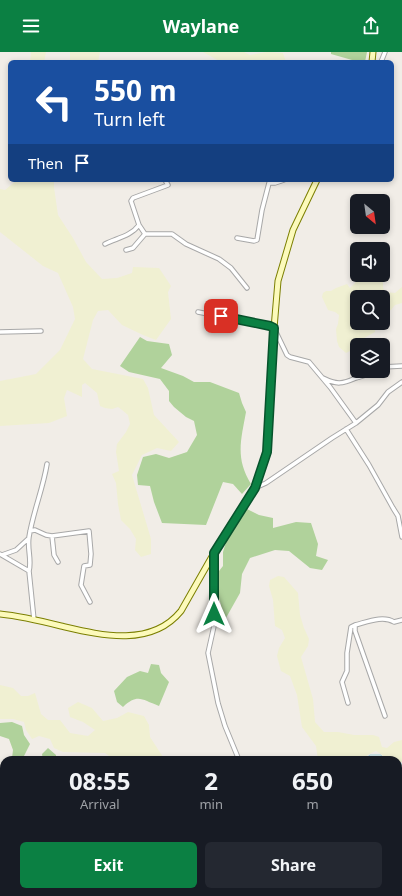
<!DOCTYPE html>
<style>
:root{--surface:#171b24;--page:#242831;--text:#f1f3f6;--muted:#9ea1a6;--accent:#0b8043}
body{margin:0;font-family:"Noto Sans",sans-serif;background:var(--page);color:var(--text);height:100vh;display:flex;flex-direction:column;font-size:15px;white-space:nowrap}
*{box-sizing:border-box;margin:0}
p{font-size:13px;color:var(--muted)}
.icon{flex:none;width:22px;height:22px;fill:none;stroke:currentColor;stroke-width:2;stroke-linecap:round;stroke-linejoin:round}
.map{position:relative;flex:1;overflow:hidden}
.details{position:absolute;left:0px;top:704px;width:402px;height:140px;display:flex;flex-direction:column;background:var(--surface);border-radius:12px 12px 0 0;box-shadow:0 2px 6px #0003}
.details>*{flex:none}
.guide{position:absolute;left:8px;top:8px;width:386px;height:122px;border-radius:6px;box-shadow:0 2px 6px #0003;background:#1a4fa0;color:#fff;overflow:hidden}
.needle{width:26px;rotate:151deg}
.buttons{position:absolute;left:350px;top:142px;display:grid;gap:8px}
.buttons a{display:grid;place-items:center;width:40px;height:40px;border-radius:6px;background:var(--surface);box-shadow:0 2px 6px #0003;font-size:20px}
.pin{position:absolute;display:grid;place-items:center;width:34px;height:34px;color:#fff;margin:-17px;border-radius:8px;box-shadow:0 2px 6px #0006}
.me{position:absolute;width:44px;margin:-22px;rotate:0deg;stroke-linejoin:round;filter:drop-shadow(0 0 3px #0008)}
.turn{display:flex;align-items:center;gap:14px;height:84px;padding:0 20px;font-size:18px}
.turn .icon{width:52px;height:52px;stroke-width:2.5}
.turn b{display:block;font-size:28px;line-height:34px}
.then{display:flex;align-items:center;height:38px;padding:0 20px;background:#0003;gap:8px;font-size:15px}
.eta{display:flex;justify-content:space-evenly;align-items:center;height:68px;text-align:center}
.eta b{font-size:24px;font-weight:700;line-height:28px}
.action{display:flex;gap:8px;margin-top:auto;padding:8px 20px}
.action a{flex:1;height:46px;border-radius:6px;background:var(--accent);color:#fff;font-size:16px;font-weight:700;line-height:46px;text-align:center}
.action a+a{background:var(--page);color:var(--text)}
header{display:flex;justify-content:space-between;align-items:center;height:52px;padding:0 20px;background:var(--accent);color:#fff;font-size:18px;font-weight:700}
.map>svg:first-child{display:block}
.farmland{fill:#f0f0d2}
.forest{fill:#b0d29b}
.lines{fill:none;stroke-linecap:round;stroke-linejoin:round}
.stream{stroke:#a7d8e0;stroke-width:1}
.street-casing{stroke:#a8a8a8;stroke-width:5.5}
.secondary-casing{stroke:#7b7f01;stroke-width:7}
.street{stroke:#fff;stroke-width:3.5}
.secondary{stroke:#fcfabb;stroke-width:5}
.route-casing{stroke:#07532c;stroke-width:10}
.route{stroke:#0b8043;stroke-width:7}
</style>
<header><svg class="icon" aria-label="menu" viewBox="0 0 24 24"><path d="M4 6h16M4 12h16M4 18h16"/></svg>Waylane<svg class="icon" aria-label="share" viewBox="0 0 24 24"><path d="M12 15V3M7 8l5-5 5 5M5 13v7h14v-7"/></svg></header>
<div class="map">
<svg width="402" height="844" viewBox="0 0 402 844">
<rect width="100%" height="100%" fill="#f1ede7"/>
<path class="farmland" d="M31 0H46L44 10H30Z
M70 0H100L98 10H70Z
M203 0H244L250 3 267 0 283 1 286 10H221Z
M17 128H54V135L58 163 73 186 86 210 102 227 117 226 132 221 133 215 159 216 171 234 168 240 171 267 156 288 143 283 122 273 108 258 98 259 93 268 83 307 92 317 143 327 148 336 154 363 179 390 171 399 157 396 142 403 132 423 151 487V502L141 505 135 498 136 487 130 477 121 468 118 452 116 431 112 422 119 419 116 400 117 392 126 380 130 372 128 363 122 358 118 355 112 357 105 356 100 354 97 341 85 331 82 333V345L67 338 64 346 67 364 49 371 0 374V329L36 322 60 298 75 267 73 255 58 221 43 214 0 180V137L5 138Z
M365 223H380L383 231V236L385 240 395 241 402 235V251L395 253 391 258 385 259 383 263V245H357V271H372L375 277V280L357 290 356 296 346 301 339 295 337 289 336 277 338 272 339 263 335 260 328 258 322 245 323 241 326 239H331L336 236 347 232 350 236 355 231 357 225Z
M278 524 284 525 298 541 300 563 304 576 309 587 308 594 301 605 313 647 315 670 324 680H338L354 683H373L379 685 382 695 387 696 394 690 402 688V710H398V708L386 707 381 702 376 699 369 702 361 708H318L316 694 302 675 297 643 290 624 281 619 277 604 279 596 285 586 282 578 275 574 273 548 269 534 270 528Z
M0 633 13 636 21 644H28L35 641 41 662 48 668H60L70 681 88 684 95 678 83 670 70 665 68 656 78 650 92 656 103 669 117 666 128 660 144 664 149 673 150 685 165 708H115L105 701 63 700 54 696 50 687 39 684 32 687 26 678 24 670 13 667H0Z"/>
<path class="forest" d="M331 0H367L365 10H359L331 2Z
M140 285 147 289 169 292 172 303 161 316 183 324 194 330H210L239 341 242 351 246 360C241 388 235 406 251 432L242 442 233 432 223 430 206 473 162 471 154 450 150 434 138 433 137 423 143 405 156 402 169 406 187 400 197 383 194 369 186 365 174 355 169 349V339L160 327 129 320 120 314Z
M247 457 259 463 273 466V476L296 470 311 471 318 492 316 504 328 508 322 518 310 516 289 499 275 498 250 506 242 522 240 541 222 573 217 571 216 561 221 553 217 539 219 519 223 514V500L226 490Z
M151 612 159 613 161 621 169 630 159 654C142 648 138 641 123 655L117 650 114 639 127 625 140 619 148 621Z
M12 670 22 674 24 683 30 692 22 708 12 706 13 698 9 687 0 684V671Z
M48 696 56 703V708H43L42 702Z"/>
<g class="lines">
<path class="stream" d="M364 708 370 703H381L384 708
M398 711 402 712
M356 840 357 844"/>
<defs>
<path id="street" d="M381 10 385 0
M145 182H172L186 192 219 207 231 216 247 236
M237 186 254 189 257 188 262 158 269 131H275L284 128
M105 192C117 186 131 184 139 173L131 149 133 146 168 133 165 128
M126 198 133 196 145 182 139 173
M198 260 270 274 274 276 287 303 290 305 309 310 330 335 356 371
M0 280 41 279
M383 315 402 314
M323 326C337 333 342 332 356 326 363 324 368 323 374 319
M346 377 369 413 393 456 398 464 402 485
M255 436 266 431 332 386 356 371 378 353 388 340 402 330
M30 479 35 478 46 483 52 484 89 479 91 502 90 513 84 514 81 533 90 550
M52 484 54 503 58 510
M0 502 29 519 34 568
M214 502V574L208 601 218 651 225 674 239 708
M2 503 16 498 28 487
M29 519C32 508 27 497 29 485 33 460 43 437 47 412
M355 573V579L385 664
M348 651 342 630 347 619V601L351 575 355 573C367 570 383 563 394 570L402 568
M0 774 4 770
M0 800 4 802
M398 827 402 825
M100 840 111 844
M315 844 322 840"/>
<path id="secondary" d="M372 10 373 0
M0 562C20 564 41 569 61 574 100 583 151 596 181 559L214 501 255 436 267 400 272 300 278 229 293 178 317 128"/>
</defs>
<use href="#street" class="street-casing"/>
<use href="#secondary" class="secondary-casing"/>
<use href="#street" class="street"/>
<use href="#secondary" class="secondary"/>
</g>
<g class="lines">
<defs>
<path id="route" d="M214 562V501L255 436 267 400 274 276 270 274 221 264"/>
</defs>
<use href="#route" class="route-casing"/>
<use href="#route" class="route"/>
</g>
</svg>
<div class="buttons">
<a><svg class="needle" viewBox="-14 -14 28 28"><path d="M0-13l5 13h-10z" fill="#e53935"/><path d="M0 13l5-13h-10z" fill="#9ea1a6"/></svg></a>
<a><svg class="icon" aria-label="sound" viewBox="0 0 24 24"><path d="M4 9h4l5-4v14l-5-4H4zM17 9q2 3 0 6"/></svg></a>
<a><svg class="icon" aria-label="search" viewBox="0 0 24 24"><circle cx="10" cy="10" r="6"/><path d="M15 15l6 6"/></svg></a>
<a><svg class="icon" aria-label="layers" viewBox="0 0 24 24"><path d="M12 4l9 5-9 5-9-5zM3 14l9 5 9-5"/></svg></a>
</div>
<div class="pin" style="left:221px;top:264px;background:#d93025"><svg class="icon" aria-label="arrive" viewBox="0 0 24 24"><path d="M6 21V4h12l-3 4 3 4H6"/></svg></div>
<svg class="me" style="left:214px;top:562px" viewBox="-20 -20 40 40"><path d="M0-17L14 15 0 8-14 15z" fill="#0b8043" stroke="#fff" stroke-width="4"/></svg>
<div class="guide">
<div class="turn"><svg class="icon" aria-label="left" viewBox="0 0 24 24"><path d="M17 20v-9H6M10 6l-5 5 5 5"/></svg><div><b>550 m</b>Turn left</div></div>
<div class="then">Then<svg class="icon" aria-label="arrive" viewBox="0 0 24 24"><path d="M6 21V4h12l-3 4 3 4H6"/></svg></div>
</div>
<section class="details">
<div class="eta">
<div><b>08:55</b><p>Arrival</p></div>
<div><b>2</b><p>min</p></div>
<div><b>650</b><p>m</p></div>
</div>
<div class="action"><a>Exit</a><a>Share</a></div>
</section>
</div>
